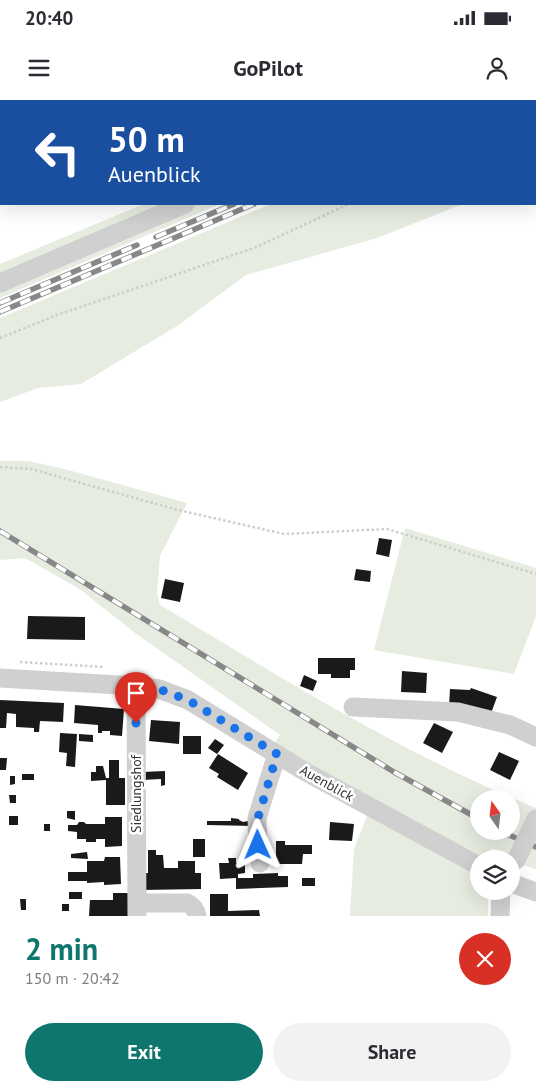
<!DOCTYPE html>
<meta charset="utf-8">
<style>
:root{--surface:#fff;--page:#f2f2f3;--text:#2b2b33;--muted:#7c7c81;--accent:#0f766e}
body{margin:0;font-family:"PT Sans",sans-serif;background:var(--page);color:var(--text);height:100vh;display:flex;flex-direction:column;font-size:19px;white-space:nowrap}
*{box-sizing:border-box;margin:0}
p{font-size:16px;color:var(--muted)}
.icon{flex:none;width:28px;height:28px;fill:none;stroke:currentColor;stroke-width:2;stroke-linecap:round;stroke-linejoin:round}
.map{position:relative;height:816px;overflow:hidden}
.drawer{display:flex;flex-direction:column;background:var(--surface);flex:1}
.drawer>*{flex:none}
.top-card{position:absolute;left:0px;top:0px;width:536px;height:105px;box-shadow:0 5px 20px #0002;background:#1a4fa0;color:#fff;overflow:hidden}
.needle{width:32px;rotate:346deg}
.fabs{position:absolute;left:470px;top:690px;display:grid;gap:10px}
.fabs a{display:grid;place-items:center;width:50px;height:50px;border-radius:50%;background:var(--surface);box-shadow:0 5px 20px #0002;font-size:25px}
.pin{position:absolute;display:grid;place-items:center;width:42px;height:42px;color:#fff;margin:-51px -21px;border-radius:50% 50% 50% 0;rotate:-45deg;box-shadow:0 0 5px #0007}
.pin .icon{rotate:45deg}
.me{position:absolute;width:55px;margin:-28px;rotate:359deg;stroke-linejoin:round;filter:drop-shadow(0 0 4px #0008)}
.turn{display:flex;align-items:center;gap:18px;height:105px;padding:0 25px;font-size:22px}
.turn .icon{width:65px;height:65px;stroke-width:2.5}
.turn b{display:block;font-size:35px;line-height:42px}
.round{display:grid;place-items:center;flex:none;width:52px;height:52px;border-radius:26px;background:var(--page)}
.summary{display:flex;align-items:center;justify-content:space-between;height:85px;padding:0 25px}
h1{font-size:30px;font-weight:700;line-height:38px;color:var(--accent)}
.primary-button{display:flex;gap:10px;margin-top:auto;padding:10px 25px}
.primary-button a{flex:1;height:58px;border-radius:30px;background:var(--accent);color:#fff;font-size:20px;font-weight:700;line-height:58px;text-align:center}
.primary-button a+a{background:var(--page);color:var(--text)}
.status{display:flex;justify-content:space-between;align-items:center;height:35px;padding:0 25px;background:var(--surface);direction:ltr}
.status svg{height:14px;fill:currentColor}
header{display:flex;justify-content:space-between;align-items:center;height:65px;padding:0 25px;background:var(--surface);font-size:22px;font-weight:700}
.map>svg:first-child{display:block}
.green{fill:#e6ecdf;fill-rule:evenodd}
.building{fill:#1a1a1a}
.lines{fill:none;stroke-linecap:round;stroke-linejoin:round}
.path{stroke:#cdcdcd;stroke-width:2.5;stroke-dasharray:2.5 2.5;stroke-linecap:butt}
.minor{stroke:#d0d0d0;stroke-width:19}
.rail-casing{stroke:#888;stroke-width:5.5}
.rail{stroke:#fff;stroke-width:4;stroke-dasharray:11;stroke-linecap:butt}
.minor-bridge{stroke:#d0d0d0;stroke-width:19}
.route{stroke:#1a73e8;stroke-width:9;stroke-dasharray:0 16.2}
.labels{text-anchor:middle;stroke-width:5;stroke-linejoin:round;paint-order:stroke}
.street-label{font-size:14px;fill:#333;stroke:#fff}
</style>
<div class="status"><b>20:40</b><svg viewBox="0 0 49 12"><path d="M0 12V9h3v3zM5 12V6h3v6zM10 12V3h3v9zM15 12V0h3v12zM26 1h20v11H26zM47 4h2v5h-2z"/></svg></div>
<header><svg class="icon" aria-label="menu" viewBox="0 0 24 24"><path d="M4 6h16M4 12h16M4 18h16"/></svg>GoPilot<svg class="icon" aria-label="person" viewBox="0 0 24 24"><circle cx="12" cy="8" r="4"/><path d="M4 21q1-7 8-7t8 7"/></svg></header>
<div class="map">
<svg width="536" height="816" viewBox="0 0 536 816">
<rect width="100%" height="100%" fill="#fff"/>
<path class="green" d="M144 104H220L0 198V164Z
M271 104H463L377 138 246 175 177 226 81 284 38 288 0 302V218Z
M0 361H29L72 371 187 403 160 456 157 493 160 505C282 578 403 654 536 708V769L514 762 492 748 489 759H479V791H488V816H350L354 749 369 711 268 653 280 635 135 533 81 490 25 458 0 460ZM479 699H511V731H479Z
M405 428 536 468V516L514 574 374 550Z"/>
<path class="building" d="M379 438 392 440 389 457 376 454Z
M356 469 371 471 370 482 354 480Z
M165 479 184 483 180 502 161 498Z
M28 516 85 517V540L27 539Z
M318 558H355V570H350V578H331V574H318Z
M402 571 427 573 426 593 401 592Z
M304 575 317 581 313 591 300 586Z
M471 588 497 597 490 616 449 606 450 589 470 590Z
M0 600 64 603 63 622 40 621 39 632H34V628L16 627V614L7 613 6 628H0Z
M75 605 124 609 122 636 110 635V631H102V633H98V625L74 623Z
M151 620 180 622 179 644 149 641Z
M434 623 453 632 442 653 423 643Z
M60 633 77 634 75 667 66 666 67 653 59 652Z
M79 634 93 635V642L79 641Z
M183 636H201V654H183Z
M215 639 224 645 217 654 208 648Z
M499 652 519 661 510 680 490 670Z
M218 654 248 673 238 690 217 677 219 674 209 668Z
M0 658H7L6 670H0Z
M109 660H119V678H125V705H106V680L91 681V672H96V666H103L106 678H109Z
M165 671V685L161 686V679L142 680V672Z
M22 674H34V680H22Z
M10 676H15V684L10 685Z
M9 695H16V703H10Z
M67 711H75V720L67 718Z
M9 716H18V725H9Z
M105 717H122V746L105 747V739H96V742H86V739H77V732L68 731V725H77L79 722H84L86 724H105Z
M231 718 239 719V720L243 722 253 720V726L207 725V721H231Z
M330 722 354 724 352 741 329 740Z
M44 724H50V731H44Z
M193 739H205V757H193Z
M276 741H285V745H312V754H303L302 764H276Z
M148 750H156V755H163L164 768H178V761H195V773H201V789L142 790V773H148Z
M87 752 88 759 71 758V754Z
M105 757H120L121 784 104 785V782L87 783V781H68V772H87V761H104Z
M228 758H236V763L245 762V773L238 774V778H253V774L278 773V776H288V787L236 789V778L220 779 219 763H229Z
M302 778H315V786H302Z
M69 792H82V799H69Z
M113 793H130V816H89L90 800H113Z
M210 794H228V811L259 810 260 816H210Z
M20 799H26V810H21Z
M62 804H69V811H62Z"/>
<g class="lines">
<path class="path" d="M535 17 536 16
M0 238 57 215 254 148 349 104
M0 367 31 369 178 410 284 434 387 429 536 474
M20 562 104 567"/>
<path class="minor" d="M424 1 427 0
M0 183 185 104
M0 578 136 586 159 589 188 600 304 671 479 766
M136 586 137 816
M353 607 458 612 510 625 536 637
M260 763 258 745 257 718 277 654
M511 783 536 792
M137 803H187C193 806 196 809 197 816
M500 816 501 791"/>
<defs>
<path id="rail" d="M478 1 481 0
M498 1 501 0
M156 137 234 104
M0 203 137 145
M0 212 254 104
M0 431 394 672 479 719
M500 731 536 747"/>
</defs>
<use href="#rail" class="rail-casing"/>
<use href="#rail" class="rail"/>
<path class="minor-bridge" d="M516 760 536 719"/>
</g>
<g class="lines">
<path class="route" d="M136 623V586L159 589 188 600 277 654 258 718V745"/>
</g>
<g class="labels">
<g class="street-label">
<text transform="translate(327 683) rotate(29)" y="5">Auenblick</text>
<text transform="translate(136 694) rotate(-90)" y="5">Siedlungshof</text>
</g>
</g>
</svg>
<div class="fabs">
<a><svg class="needle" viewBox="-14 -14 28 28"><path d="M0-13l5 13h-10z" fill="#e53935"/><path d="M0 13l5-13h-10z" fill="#7c7c81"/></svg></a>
<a><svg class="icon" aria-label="layers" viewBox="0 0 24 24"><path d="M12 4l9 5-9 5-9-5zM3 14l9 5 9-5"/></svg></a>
</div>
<div class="pin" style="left:136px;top:623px;background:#d93025"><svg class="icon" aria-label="arrive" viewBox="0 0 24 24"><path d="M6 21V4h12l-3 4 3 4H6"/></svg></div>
<svg class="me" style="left:258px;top:745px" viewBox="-20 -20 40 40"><path d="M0-17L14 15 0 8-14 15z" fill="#1a73e8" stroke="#fff" stroke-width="4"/></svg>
<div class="top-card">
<div class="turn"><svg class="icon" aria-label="left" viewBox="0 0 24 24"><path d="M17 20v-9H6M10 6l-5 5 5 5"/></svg><div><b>50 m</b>Auenblick</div></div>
</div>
</div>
<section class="drawer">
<div class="summary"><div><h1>2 min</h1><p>150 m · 20:42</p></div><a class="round" style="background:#d93025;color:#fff"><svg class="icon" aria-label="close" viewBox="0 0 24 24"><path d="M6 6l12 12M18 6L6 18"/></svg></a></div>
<div class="primary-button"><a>Exit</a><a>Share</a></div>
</section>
